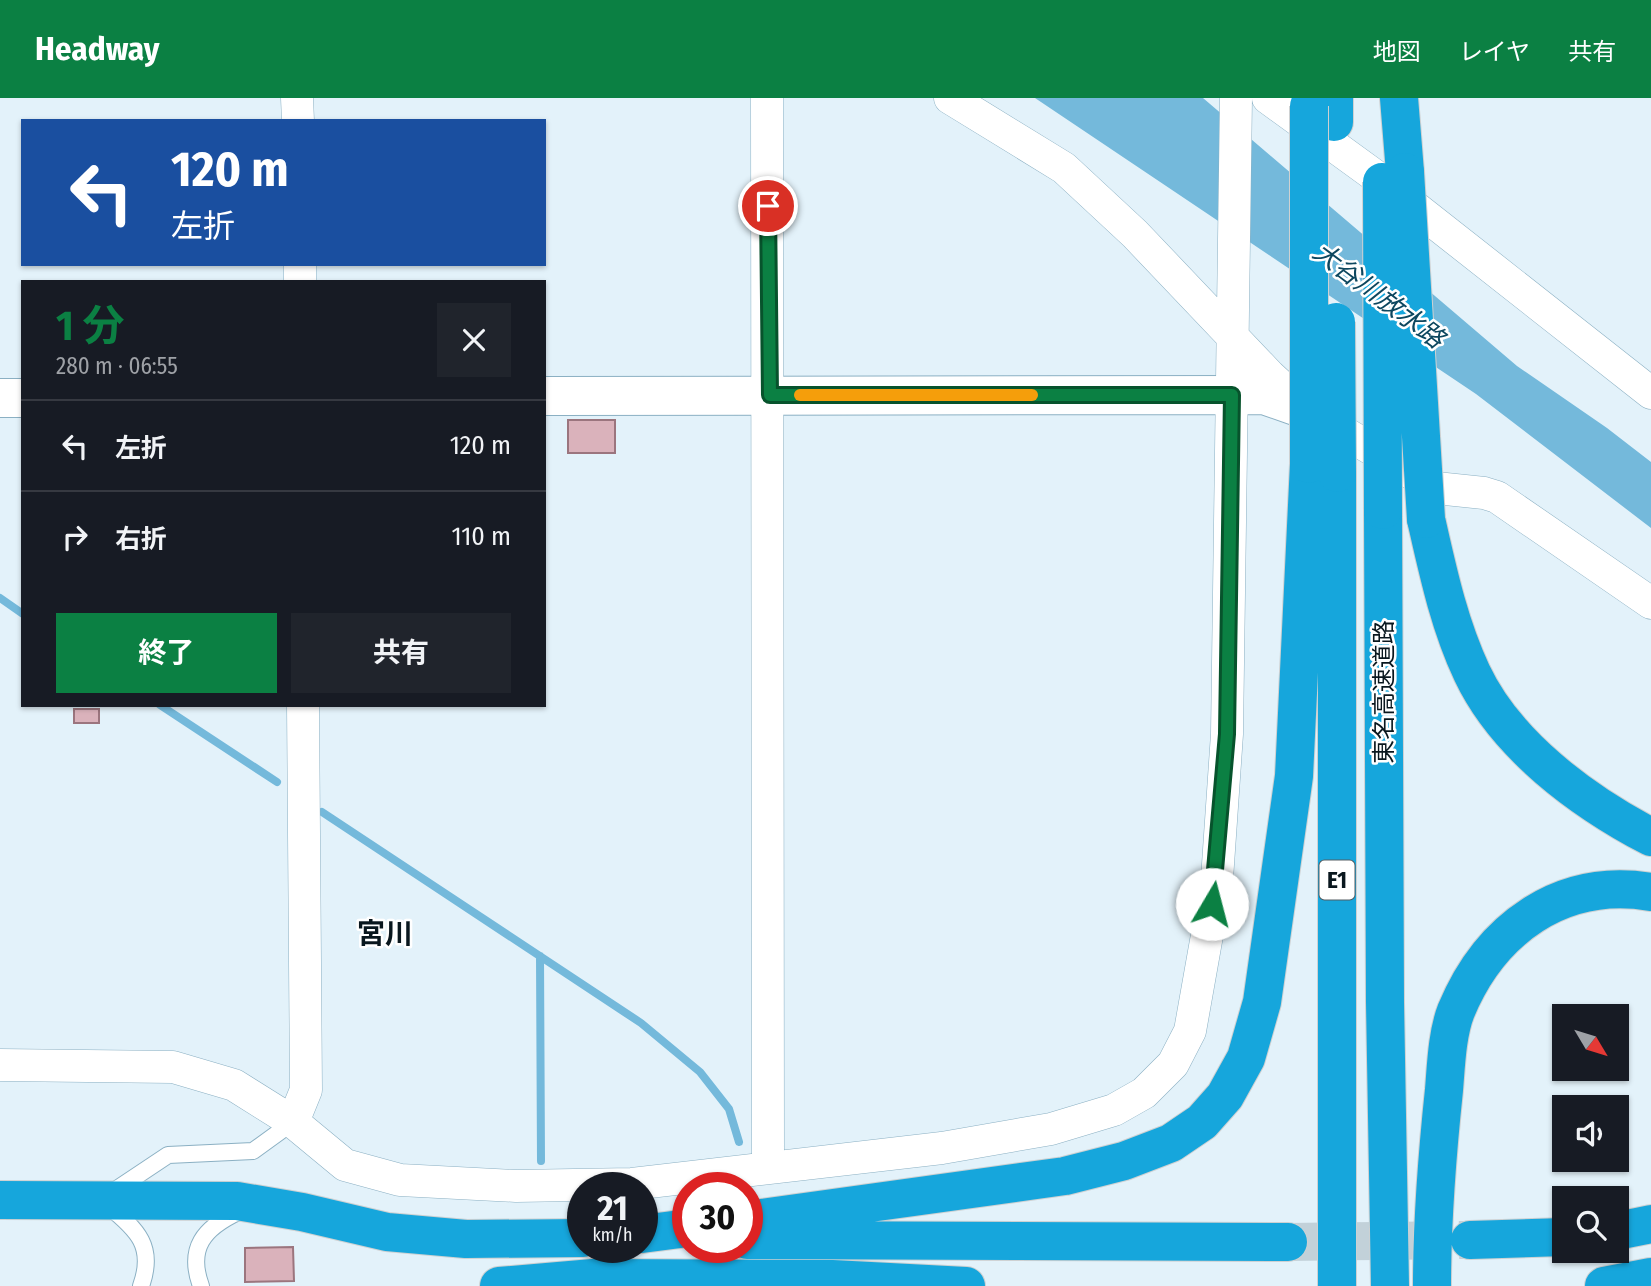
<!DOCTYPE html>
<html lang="ja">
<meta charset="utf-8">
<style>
:root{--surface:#171b24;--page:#20242c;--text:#f1f3f6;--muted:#9ea1a6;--line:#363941;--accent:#0b8043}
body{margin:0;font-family:"Fira Sans Condensed","Noto Sans JP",sans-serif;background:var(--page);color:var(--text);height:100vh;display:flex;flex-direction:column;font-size:26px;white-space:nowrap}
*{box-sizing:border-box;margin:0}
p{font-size:23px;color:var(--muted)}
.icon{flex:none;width:38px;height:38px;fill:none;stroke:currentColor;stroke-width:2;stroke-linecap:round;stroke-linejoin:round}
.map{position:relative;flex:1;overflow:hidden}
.details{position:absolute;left:21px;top:182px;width:525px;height:427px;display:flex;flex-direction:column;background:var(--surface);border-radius:0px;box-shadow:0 2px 5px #0004}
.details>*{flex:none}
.hud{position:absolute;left:21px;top:21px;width:525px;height:147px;border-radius:0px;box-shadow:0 2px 5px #0004;background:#1a4fa0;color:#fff;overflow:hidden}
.needle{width:46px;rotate:128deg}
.fabs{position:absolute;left:1552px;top:906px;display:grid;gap:14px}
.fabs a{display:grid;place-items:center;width:77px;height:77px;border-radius:0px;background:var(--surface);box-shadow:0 2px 5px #0004;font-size:35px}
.speed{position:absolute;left:567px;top:1074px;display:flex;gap:14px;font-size:35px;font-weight:700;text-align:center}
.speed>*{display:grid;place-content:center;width:91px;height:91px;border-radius:50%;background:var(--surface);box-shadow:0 2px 5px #0004;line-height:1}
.speed small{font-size:18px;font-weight:400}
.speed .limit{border:10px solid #d22;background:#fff;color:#111}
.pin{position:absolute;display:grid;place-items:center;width:60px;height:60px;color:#fff;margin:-30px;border:4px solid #fff;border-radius:50%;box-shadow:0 2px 7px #0007}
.me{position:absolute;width:77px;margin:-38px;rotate:8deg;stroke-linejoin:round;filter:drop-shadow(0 0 5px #0008)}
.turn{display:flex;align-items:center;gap:24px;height:147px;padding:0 35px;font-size:32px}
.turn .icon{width:91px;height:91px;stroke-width:2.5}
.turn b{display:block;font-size:49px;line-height:60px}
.round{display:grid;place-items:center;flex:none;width:74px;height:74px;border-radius:0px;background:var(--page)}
.headline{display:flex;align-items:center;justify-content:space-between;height:119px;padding:0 35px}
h1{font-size:42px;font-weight:700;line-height:52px;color:var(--accent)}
.button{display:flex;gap:14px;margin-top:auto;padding:14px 35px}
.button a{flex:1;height:80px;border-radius:0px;background:var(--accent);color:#fff;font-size:28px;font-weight:700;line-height:80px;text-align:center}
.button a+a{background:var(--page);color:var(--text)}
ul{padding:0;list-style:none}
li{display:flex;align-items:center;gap:21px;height:91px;padding:0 35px;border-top:2px solid var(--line)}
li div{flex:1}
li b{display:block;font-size:26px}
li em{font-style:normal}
header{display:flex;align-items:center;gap:42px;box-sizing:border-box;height:98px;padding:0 35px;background:var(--accent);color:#fff}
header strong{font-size:33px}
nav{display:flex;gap:38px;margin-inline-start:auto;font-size:24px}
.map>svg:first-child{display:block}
.water{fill:#74b9db}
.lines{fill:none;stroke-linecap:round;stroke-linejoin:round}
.stream{stroke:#74b9db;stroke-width:8}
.building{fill:#dab2bb;stroke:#9b757e;stroke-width:2}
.motorway-tunnel{stroke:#c2d1d9;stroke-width:38;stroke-dasharray:38 19;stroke-linecap:butt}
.service-casing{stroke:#8bb0c3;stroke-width:18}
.minor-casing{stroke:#8bb0c3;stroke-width:33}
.tertiary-casing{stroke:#8bb0c3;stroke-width:40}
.motorway-casing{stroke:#ced1d2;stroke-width:40}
.service{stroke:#fff;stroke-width:16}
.minor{stroke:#fff;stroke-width:32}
.tertiary{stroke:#fff;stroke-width:38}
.motorway{stroke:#16a6dc;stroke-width:38}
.motorway-bridge-casing{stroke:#ced1d2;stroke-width:40;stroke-linecap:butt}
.motorway-bridge{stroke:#16a6dc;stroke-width:38}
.route-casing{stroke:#07532c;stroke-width:18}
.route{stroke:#0b8043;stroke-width:12}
.slow{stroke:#f59e0b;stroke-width:12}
.labels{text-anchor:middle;stroke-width:5;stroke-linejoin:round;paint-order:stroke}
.shield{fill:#fff;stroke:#535d62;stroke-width:2}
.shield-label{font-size:23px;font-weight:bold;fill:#09171e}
.street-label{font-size:24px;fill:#09171e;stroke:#fff}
.water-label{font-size:26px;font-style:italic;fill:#0d475f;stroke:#fff}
.quarter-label{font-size:28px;font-weight:bold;fill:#09171e;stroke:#fff}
</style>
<header>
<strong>Headway</strong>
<nav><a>地図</a><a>レイヤ</a><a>共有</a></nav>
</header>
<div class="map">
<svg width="1651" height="1188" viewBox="0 0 1651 1188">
<rect width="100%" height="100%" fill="#e3f2fa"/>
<path class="water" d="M1035 0H1203L1517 268 1607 330 1651 364V430L1476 296Z"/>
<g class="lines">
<path class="stream" d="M0 500 23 516
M160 607 277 684
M322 714 641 925 700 974 729 1011 739 1044
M540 858 541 1063"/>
</g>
<path class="building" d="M568 322H615V355H568Z
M74 611H99V625H74Z
M293 1149 294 1183 245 1184V1150Z"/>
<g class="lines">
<path class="motorway-tunnel" d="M1288 1144 1464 1142"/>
<defs>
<path id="service" d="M111 1095 168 1057 253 1053 293 1024
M108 1108C138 1132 155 1149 141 1188
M201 1188C187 1150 204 1130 238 1114"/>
<path id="minor" d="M297 0 298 23
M767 0 768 1070
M950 0 1064 70 1135 136 1270 278 1307 312 1436 390 1484 395 1497 399 1651 505
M1268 0 1374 77 1651 295
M300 166V184
M0 967 173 969 234 987 293 1024 345 1067 400 1082 516 1088 632 1086 942 1050 1051 1031 1114 1012 1144 995 1173 966 1190 933 1217 781 1227 636 1236 0
M293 1024 306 992 303 607"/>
<path id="tertiary" d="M544 298 1264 297 1307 312
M0 300H23"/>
<path id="motorway" d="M1334 0V24
M1399 0 1405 74
M1337 375V1188
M1383 412 1385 904 1390 1188
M1426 421C1438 474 1449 526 1472 575 1506 647 1582 703 1651 739
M0 1102 237 1103 302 1114 387 1134 466 1141 583 1140
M747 1122 1065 1078 1124 1063 1171 1045 1202 1024 1225 998 1246 960 1262 904 1294 678 1309 366
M1617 1133 1651 1126
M642 1136 688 1130
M747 1142 1288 1144
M1470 1142 1564 1139
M499 1188 593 1180 832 1181 966 1188
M1432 1188C1432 1122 1437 1058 1444 992 1446 968 1447 936 1456 913 1490 831 1561 779 1651 794
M1604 1188 1651 1179"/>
</defs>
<use href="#service" class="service-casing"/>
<use href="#minor" class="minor-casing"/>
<use href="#tertiary" class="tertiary-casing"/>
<use href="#motorway" class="motorway-casing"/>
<use href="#service" class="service"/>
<use href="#minor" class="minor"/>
<use href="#tertiary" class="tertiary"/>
<use href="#motorway" class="motorway"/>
<defs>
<path id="motorway-bridge" d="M1405 74 1426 421
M1382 84 1383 412
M1336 224 1337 375
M1309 366V8"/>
</defs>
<use href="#motorway-bridge" class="motorway-bridge-casing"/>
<use href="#motorway-bridge" class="motorway-bridge"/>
</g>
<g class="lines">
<defs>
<path id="route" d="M768 108 770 297H1232L1227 636 1212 806"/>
</defs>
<use href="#route" class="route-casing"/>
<use href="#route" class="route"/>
<path class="slow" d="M800 297H1032"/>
</g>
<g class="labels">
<rect class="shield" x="1319.5" y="762.5" width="35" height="39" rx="5"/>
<g class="shield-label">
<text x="1337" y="790">E1</text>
</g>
<g class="street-label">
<text transform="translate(1384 594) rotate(-90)" y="8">東名高速道路</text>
</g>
<g class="water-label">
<text transform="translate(1379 197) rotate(37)" y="9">大谷川放水路</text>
</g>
<g class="quarter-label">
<text x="385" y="845">宮川</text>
</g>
</g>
</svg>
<div class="fabs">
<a><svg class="needle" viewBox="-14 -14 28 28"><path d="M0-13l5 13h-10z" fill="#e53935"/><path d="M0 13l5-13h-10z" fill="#9ea1a6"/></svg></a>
<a><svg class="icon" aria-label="sound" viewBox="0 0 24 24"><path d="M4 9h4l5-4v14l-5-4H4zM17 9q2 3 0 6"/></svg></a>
<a><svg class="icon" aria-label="search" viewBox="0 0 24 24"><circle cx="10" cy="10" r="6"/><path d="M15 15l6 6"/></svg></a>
</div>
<div class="speed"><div>21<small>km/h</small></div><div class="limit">30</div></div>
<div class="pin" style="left:768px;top:108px;background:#d93025"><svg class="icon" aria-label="arrive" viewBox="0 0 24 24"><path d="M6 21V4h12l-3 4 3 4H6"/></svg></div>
<svg class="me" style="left:1212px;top:806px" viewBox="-20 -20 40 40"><circle r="19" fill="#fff"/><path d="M0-13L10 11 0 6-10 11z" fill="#0b8043"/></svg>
<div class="hud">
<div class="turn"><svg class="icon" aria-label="left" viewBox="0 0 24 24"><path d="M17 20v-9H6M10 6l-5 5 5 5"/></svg><div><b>120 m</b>左折</div></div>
</div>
<section class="details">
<div class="headline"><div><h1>1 分</h1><p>280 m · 06:55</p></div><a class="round"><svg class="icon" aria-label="close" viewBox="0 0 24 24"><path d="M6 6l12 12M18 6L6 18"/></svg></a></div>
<ul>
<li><svg class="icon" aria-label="left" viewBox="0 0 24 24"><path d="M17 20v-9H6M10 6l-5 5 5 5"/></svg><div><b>左折</b></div><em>120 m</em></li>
<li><svg class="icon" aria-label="right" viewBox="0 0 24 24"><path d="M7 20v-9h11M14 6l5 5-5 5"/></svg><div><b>右折</b></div><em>110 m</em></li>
</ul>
<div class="button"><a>終了</a><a>共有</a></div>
</section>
</div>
